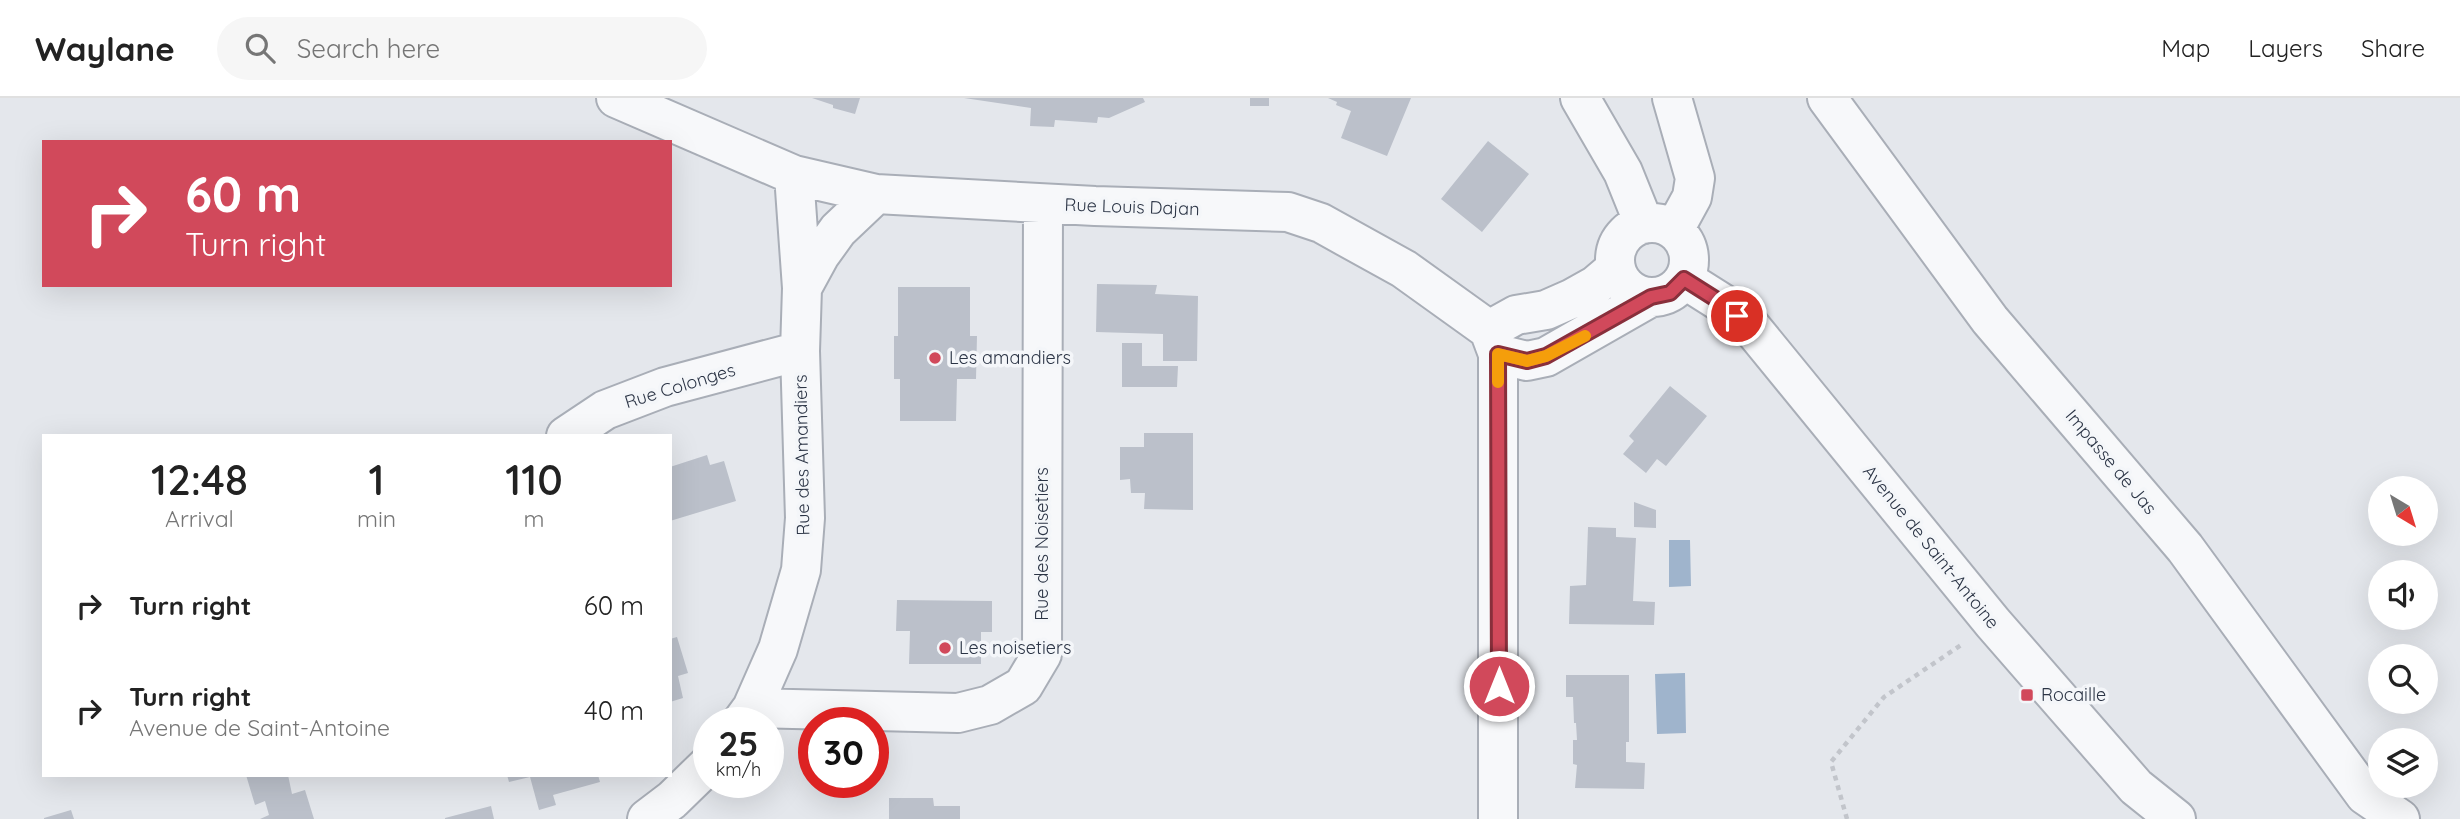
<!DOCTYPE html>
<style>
:root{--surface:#fff;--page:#f6f6f6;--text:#222;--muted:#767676;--line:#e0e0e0}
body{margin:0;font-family:Quicksand,sans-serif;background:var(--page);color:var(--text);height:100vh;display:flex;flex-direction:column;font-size:26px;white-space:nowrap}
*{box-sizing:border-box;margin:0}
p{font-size:23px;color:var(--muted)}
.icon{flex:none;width:38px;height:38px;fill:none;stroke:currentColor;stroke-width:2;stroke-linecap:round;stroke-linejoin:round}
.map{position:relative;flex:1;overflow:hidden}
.panel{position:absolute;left:42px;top:336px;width:630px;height:343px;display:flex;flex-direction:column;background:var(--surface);border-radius:0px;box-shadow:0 7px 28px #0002}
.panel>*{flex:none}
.guide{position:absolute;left:42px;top:42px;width:630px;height:147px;border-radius:0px;box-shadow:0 7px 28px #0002;background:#d1495b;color:#fff;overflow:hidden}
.needle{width:46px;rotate:142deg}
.buttons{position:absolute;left:2368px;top:378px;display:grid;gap:14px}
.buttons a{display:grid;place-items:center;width:70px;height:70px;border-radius:50%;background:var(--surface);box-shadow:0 7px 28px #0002;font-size:35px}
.speed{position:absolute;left:693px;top:609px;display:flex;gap:14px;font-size:35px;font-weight:700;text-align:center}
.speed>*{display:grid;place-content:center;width:91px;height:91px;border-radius:50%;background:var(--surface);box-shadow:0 7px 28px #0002;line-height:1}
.speed small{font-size:18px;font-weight:400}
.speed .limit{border:10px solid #d22;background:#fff;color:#111}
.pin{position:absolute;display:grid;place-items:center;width:60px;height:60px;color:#fff;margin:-30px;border:4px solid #fff;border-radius:50%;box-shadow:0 2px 7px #0007}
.me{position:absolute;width:77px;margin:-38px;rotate:0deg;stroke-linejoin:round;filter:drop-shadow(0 0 5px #0008)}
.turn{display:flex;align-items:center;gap:24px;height:147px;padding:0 28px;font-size:32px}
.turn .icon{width:91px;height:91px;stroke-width:2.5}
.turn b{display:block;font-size:49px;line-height:60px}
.eta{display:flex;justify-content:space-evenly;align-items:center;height:119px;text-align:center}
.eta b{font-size:42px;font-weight:600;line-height:49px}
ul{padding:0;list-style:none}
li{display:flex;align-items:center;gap:21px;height:105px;padding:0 28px}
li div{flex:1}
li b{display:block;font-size:26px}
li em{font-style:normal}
header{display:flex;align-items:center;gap:42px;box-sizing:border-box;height:98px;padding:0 35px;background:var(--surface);border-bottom:2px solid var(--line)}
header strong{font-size:33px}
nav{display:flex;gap:38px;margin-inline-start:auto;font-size:24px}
.search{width:490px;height:63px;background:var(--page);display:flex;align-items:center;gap:18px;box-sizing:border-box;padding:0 24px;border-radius:38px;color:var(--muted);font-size:26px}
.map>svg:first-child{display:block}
.water{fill:#9fb4cc}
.building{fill:#bbc0ca}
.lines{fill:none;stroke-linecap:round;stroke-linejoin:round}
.minor-casing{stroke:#a9aeb7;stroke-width:42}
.path{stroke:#c2c5cb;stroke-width:4.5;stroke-dasharray:5 5;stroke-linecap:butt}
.minor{stroke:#f7f8fa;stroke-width:38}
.route-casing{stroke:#882f3b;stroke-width:18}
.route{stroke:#d1495b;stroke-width:12}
.slow{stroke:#f59e0b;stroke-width:12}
.poi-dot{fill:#d1495b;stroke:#f4f6f9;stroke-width:2.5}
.labels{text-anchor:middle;stroke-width:7;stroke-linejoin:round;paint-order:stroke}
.street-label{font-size:18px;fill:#2b3445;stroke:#f4f6f9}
.poi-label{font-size:18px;fill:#2b3445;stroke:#f4f6f9;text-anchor:start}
</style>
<header>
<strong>Waylane</strong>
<div class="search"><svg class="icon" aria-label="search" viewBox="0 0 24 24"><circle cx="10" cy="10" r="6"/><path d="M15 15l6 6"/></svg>Search here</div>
<nav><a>Map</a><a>Layers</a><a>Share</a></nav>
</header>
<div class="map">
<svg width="2460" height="721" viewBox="0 0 2460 721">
<rect width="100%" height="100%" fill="#e4e7ec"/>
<path class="water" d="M1669 442H1690L1691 488 1669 489Z
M1685 575 1686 635 1657 636 1655 576Z"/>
<path class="building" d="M812 0H860L855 16 833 10V7Z
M964 0H1143L1145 4 1109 20 1098 19 1097 25 1055 22 1054 29 1030 28 1031 10Z
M1250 0H1269V8H1250Z
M1328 0H1411L1387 58 1341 40 1351 13 1336 7 1337 4Z
M1488 43 1529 76 1482 134 1441 101Z
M1097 186 1157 187 1155 196 1198 198 1197 263H1163V236L1096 234Z
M898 189H970V238H977L976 281H957L956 323H900V281H894V238H898Z
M1122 245H1142V268H1178L1177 289H1122Z
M1670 288 1707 318 1666 368 1657 361 1646 375 1623 356 1634 343 1629 338Z
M1144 335H1193V412L1144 411 1145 395H1131L1130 381 1120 382V349H1144Z
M707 357 710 367 724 363 736 403 670 423V369Z
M1634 404 1656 412V430L1634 429Z
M1588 429 1616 430V439L1636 440 1633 503 1655 504 1654 527 1569 526 1570 488 1586 487Z
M897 502 992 503V534H981V566H909L910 533H896Z
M677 539 688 575 678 578 683 600 670 604V541Z
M1566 577H1629V644H1626V664L1645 665 1644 691 1575 690 1577 667 1573 666V642H1577L1576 625H1574L1573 599H1566Z
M246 677H288L292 696 305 692 314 721H260L269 717 265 703 255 707Z
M507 677H598L600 684 553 697 556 707 539 712 530 679 509 684Z
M889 700H933L934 708H960V721H889Z
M491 708 494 721H445V720Z
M71 712 74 721H44V720Z"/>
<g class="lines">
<defs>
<path id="minor" d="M616 0 794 77 876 96 1095 108 1288 114 1321 125 1404 171 1489 232
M1580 0 1623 74 1644 126
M1672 0 1695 80 1692 99 1674 132
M1827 0 1990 222 2185 450 2365 697 2400 721
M1615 162a37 37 0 1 1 74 0a37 37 0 1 1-74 0Z
M1684 181 1722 205 1752 230 1993 525 2136 689 2176 721
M802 190 820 157 838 132 876 96
M1489 232 1498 256V721
M1489 232 1516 217 1546 212 1571 201 1596 187 1616 170
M1498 256 1527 263 1546 259 1651 199
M566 338 605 312 665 289 800 253
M752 610 958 615 990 607 1023 588 1042 556 1043 106
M741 625 752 610 778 551 801 472 805 420 800 253 802 190 794 77
M647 721 672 702 709 666"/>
</defs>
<use href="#minor" class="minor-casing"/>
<path class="path" d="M1847 721 1831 664 1884 599 1961 547"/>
<use href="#minor" class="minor"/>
</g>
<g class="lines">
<defs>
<path id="route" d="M1499 588 1498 256 1527 263 1546 258 1651 199 1670 195 1684 181 1722 205 1737 218"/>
</defs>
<use href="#route" class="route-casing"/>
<use href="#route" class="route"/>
<path class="slow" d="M1498 284V256L1527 263 1546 258 1585 238"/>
</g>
<g class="poi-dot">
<circle cx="935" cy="260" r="7"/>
<circle cx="945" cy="550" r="7"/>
<rect x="2020" y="590" width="14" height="14" rx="3.5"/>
</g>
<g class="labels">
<g class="street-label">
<text transform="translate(1132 109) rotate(2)" y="6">Rue Louis Dajan</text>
<text transform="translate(680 288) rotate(-17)" y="6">Rue Colonges</text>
<text transform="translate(802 357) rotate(-91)" y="6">Rue des Amandiers</text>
<text transform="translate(2111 364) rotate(50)" y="6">Impasse de Jas</text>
<text transform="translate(1042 446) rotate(-90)" y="6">Rue des Noisetiers</text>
<text transform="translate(1931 449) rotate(51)" y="6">Avenue de Saint-Antoine</text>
</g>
<g class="poi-label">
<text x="949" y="266">Les amandiers</text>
<text x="959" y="556">Les noisetiers</text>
<text x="2041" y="603">Rocaille</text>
</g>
</g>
</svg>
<div class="buttons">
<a><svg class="needle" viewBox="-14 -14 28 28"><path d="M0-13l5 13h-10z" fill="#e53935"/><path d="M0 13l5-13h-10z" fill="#767676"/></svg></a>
<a><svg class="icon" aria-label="sound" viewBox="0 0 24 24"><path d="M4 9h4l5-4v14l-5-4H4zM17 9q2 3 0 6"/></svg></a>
<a><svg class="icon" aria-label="search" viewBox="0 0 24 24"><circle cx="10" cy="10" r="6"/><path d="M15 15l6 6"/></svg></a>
<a><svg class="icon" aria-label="layers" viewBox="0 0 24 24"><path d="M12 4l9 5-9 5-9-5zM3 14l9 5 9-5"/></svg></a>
</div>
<div class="speed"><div>25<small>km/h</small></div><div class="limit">30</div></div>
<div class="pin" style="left:1737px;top:218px;background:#d93025"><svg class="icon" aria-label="arrive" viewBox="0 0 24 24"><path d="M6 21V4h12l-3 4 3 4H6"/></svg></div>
<svg class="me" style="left:1499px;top:588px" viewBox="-20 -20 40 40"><circle r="17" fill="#d1495b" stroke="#fff" stroke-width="3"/><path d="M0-11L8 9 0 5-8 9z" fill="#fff"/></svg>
<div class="guide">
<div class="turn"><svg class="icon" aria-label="right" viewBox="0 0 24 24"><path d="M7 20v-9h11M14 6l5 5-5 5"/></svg><div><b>60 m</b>Turn right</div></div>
</div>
<section class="panel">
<div class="eta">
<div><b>12:48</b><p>Arrival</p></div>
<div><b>1</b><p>min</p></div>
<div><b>110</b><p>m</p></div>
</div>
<ul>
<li><svg class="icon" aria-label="right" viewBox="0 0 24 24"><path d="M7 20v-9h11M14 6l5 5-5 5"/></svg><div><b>Turn right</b></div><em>60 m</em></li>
<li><svg class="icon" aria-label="right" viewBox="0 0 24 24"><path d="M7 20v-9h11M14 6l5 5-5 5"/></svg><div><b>Turn right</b><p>Avenue de Saint-Antoine</p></div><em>40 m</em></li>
</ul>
</section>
</div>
